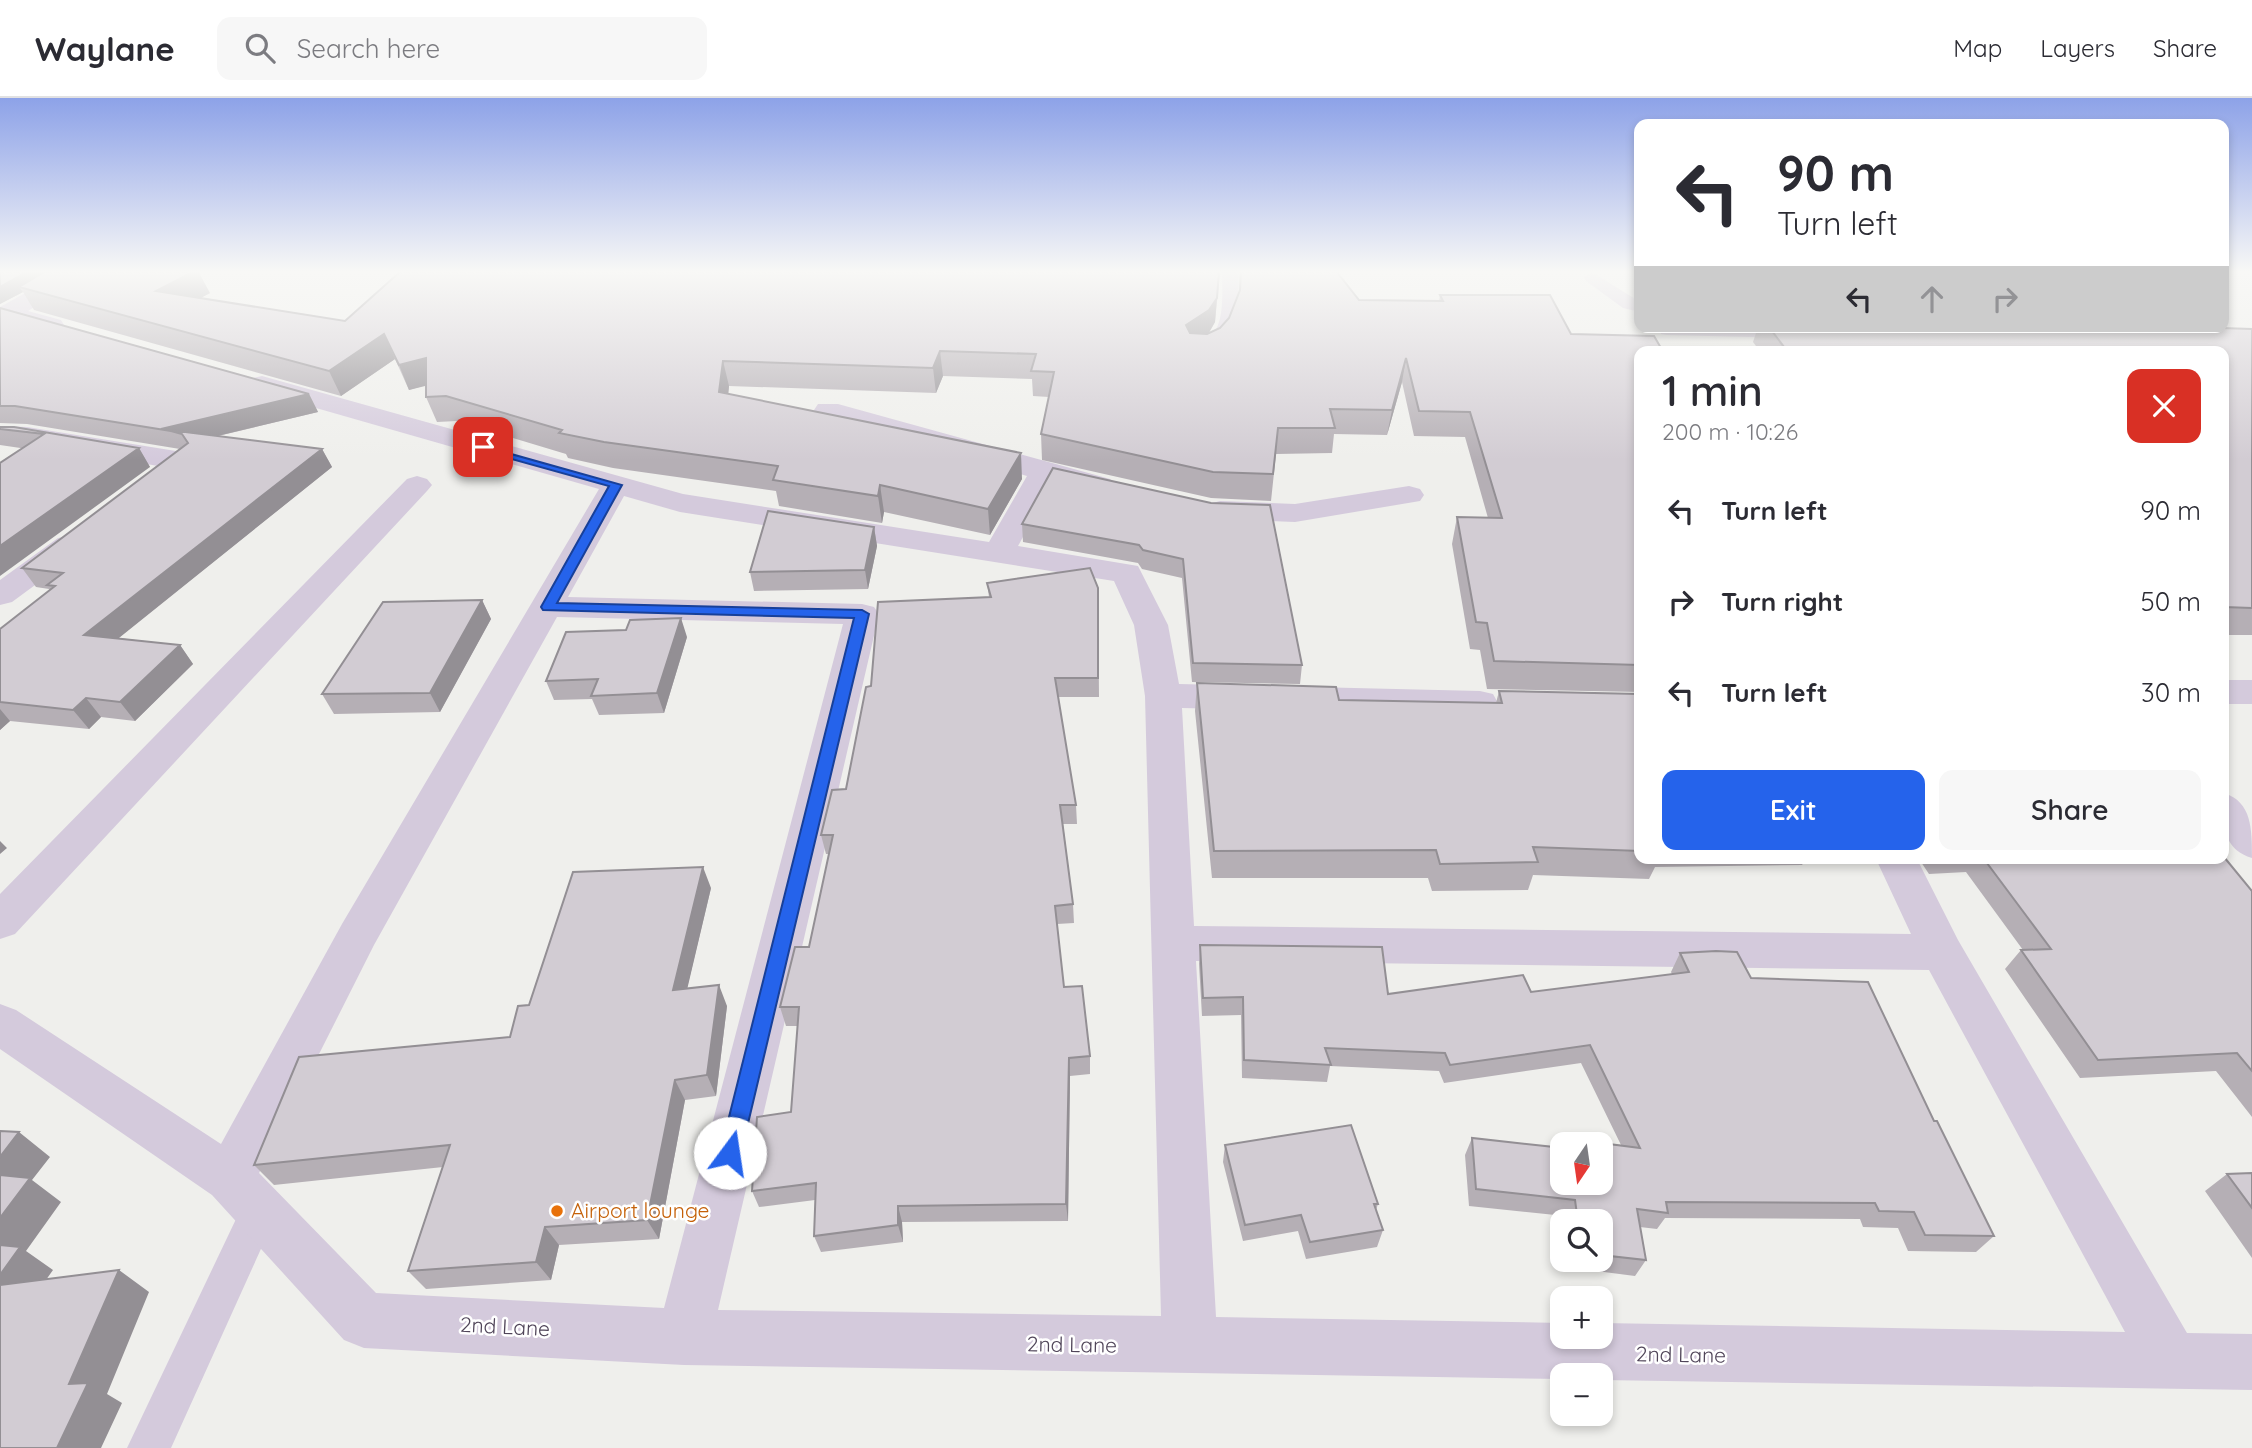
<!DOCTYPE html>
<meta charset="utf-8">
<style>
:root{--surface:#fff;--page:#f7f7f7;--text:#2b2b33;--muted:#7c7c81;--line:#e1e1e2;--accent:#2563eb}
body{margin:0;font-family:Quicksand,sans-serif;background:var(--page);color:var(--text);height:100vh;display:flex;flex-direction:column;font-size:26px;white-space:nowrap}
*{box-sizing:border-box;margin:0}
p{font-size:23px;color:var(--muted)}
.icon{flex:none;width:38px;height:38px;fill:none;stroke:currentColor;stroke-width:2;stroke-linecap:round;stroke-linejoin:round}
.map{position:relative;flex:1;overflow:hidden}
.details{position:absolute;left:1634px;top:248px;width:595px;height:518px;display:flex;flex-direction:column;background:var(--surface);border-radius:14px;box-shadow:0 4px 10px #0003}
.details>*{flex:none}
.top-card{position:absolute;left:1634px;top:21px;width:595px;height:214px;border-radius:14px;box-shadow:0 4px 10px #0003;background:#fff;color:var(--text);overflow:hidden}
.needle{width:46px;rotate:193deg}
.tools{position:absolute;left:1550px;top:1034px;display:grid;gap:14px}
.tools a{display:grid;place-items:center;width:63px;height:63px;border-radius:14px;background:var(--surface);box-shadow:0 4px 10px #0003;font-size:35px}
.pin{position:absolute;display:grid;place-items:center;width:60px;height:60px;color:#fff;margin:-30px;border-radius:14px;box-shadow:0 4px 10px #0006}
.me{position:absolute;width:77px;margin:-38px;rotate:14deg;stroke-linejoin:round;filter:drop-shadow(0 0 5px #0008)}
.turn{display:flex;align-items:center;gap:24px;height:147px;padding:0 28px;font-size:32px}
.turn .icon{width:91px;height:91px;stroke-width:2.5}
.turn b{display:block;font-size:49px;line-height:60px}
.lanes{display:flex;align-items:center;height:66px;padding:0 28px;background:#0003;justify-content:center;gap:35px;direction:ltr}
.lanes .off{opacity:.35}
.round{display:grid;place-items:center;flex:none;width:74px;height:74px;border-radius:14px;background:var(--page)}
.head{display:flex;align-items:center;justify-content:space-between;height:119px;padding:0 28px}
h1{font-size:42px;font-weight:600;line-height:52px}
.primary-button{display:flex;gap:14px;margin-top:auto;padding:14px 28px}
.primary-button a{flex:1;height:80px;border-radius:14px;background:var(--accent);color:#fff;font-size:28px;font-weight:600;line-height:80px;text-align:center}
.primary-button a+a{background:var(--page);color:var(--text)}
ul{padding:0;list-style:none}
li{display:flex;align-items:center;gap:21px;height:91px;padding:0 28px}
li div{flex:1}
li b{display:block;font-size:26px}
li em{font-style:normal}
header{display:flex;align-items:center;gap:42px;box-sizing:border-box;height:98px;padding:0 35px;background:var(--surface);border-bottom:2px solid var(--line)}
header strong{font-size:33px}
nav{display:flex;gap:38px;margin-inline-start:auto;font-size:24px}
.search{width:490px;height:63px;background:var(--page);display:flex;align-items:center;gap:18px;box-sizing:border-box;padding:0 24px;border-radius:14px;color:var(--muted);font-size:26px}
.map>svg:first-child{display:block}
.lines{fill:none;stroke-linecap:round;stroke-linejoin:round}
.service{fill:#d4cadc;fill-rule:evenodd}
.minor{fill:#d4cadc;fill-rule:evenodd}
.wall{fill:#b5afb5}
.shaded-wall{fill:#938f94}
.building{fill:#d2ccd3;stroke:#938f94;stroke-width:2}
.route{fill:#2563eb;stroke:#184099;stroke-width:2}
.food-dot{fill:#e8710a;stroke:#fff;stroke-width:2.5}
.labels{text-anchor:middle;stroke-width:5;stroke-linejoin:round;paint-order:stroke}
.near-food-label{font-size:21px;fill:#c56008;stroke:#fff;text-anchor:start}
.near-street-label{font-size:21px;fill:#504559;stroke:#fff}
</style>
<header>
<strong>Waylane</strong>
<div class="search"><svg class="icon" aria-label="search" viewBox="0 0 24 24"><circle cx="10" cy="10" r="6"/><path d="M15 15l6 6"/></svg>Search here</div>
<nav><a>Map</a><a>Layers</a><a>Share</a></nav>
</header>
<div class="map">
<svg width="2252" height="1350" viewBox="0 0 2252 1350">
<rect width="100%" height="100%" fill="#efefec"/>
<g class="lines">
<path class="service" d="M1222 173H1238C1240 199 1240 264 1198 253L1195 249C1200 243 1208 242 1213 236 1225 222 1222 190 1222 173Z
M1592 174 1640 204V214L1623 210 1586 183 1584 179Z
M1660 229 1794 230 1803 235 1794 240 1667 237 1661 236Z
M260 1093 273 1098 279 1111 171 1350H127L247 1098Z"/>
<path class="minor" d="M65 173H92L28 213 61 222 64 227 61 232 52 234 0 221V209Z
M262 278 683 396 989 444 1027 378 818 318 814 312 818 306H838L1110 381 1115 387 1110 393 1100 396 1053 385 1018 448 1138 468 1168 527 1179 586 1480 593 1493 596 1498 605 1493 614 1480 617 1182 610 1194 828 1911 836 1876 761H1917L1958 842 2187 1235 2252 1236V1292L1601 1282V1278H1563V1281L684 1267 364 1250 344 1242 212 1097 0 951V906L16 912 221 1046 342 826 599 391 253 292 249 286 253 280ZM624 398 680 414 1114 483 1134 527 1145 598 1161 1218 718 1212 879 516 874 509 862 506 568 499ZM557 519 843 526 664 1210 376 1195 259 1075 374 847ZM1196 863 1929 872 2125 1234 1601 1225V1239H1563V1225L1216 1219Z
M0 328 27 329 182 354 192 357 196 363C185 380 165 396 145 391L140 385 158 368 27 345 0 344Z
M417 378 427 381 432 387 427 393 15 836 0 841V796L407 381Z
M1409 388 1420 391 1424 397 1420 403 1295 424 1220 421 1209 418 1205 412 1209 406 1220 403 1295 406Z
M69 438 80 440 85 447 80 454 12 504 0 507V482L58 440Z
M2224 582H2252V606H2224Z
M2224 695C2252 704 2252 731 2252 760 2220 750 2224 724 2224 695Z"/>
</g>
<path class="wall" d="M0 173 210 195 200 200 345 223 401 173H1220L1215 224 1209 235 1220 230 1229 220 1239 195 1240 173H1336L1359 202 1439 203 1440 197 1571 236 1661 250 1759 252 1753 244 1758 229H2192L2252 231V537H2224V254H1640V594L1487 591 1480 552 1470 551 1452 446 1457 419 1488 420 1465 339 1414 338 1402 284 1387 337 1334 336 1332 355 1276 356 1271 403 1211 400 1042 362 1041 336 1049 299 1033 298 1032 281 943 278 936 295 729 288 728 296 1022 381 990 437 884 414 882 425 779 408 776 393 613 370 568 360 566 356 457 323 437 324 426 299V287L409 292 395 261 341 298 34 212 23 194 0 206Z
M1633 173H1640V186Z
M0 210 309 296 318 314 218 338 322 351 332 369 118 540 180 547 193 566 135 623 101 619 89 631 10 623 0 632V531L50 492 49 491 36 489 22 470 180 351 27 326 0 325Z
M0 329 139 350 150 369 0 347Z
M1211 405 1302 567 1300 586 1192 584 1182 480 1142 471 1138 465 1023 444 1022 426Z
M874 429 877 448 868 491 754 493 750 474Z
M987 485 1098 490 1099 599H1058L1076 707 1077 726H1063L1073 806 1074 825 1057 826 1064 889 1090 958V976L1070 978 1068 1123 902 1124 903 1144 821 1154 814 1138 815 1102 759 1109 752 1093 791 1014 798 928H786L780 909 809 849 829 756H826L821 737 846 691 871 588 989 499Z
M482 502 491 521 440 614 334 616 322 596Z
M687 539 664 615 599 617 592 601 554 602 546 583Z
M1197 585 1339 602 1496 605 1499 593 1640 596V761H1806L1802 767 1655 769 1649 781 1533 777 1528 792 1432 793 1428 780H1212L1195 613Z
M1919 761H2224L2252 793V1019L2216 973 2080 980 2005 871 2021 852H2023L1966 774 1929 776Z
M711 790 687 890 727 908 716 998 685 1002 659 1141 559 1147 551 1182 426 1191 408 1173 443 1069 274 1087 254 1067 510 939 529 907Z
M1200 847 1388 896 1531 894 1672 876 1671 874 1680 855 1751 880 1934 1023 1994 1138 1976 1154 1908 1153 1898 1130 1863 1129 1860 1121 1665 1120 1657 1131 1640 1129 1646 1162 1635 1178 1573 1170 1572 1162H1601V1124H1566L1565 1118 1469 1108 1465 1057 1472 1040 1563 1085 1601 1046H1583L1585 1043 1621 1047 1581 965 1444 985 1439 973 1330 968 1327 984 1242 980 1241 917 1202 918 1199 866Z
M1225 1047 1378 1106 1376 1112 1383 1132 1377 1149 1306 1161 1298 1133 1243 1143 1223 1064Z
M2252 1075V1160L2205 1093 2227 1076Z"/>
<path class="shaded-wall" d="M29 173H60L19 189 23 194 0 206V189Z
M195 173H198L210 195 169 217 156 193Z
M1219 173 1215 224 1208 236 1185 251 1186 227Z
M384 236 395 261 341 298 329 273Z
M940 253 943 278 936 295 933 270Z
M426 260 437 285 409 292 399 267Z
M1406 260 1402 284 1387 337 1392 312Z
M723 263 729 288 726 319 719 294Z
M309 296 318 314 188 345 182 336 161 331Z
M139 350 150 369 0 478V448Z
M322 351 332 369 99 556 84 537Z
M1021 355 1022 381 990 437 988 411Z
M880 387 884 414 882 425 878 398Z
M874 429 877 448 868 491 865 472Z
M482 502 491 521 440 614 430 595Z
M681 520 687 539 664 615 657 595Z
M180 547 193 566 135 623 120 604Z
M86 600 101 619 89 631 73 612Z
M0 611 10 623 0 632Z
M0 743 7 750 0 756Z
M703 769 711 790 682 913 673 892Z
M719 887 727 908 716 998 707 977Z
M1069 960 1070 978 1068 1123 1066 1106Z
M675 982 685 1002 659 1141 647 1122Z
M19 1034 50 1059 32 1082 61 1104 26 1153 53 1172 26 1210 0 1193V1059Z
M898 1108 902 1124 903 1144 898 1127Z
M545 1129 559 1147 551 1182 536 1164Z
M119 1172 149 1194 107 1296 122 1305 101 1350H57L69 1286Z"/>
<path class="building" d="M0 173H29L0 189Z
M46 173H195L156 193 345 223 401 173H1219L1217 200 1209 212 1186 227 1190 235 1207 236 1220 230 1229 220 1240 192 1241 173H1336L1359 202 1443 203 1440 197H1550L1571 236 1654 238 1661 250 1787 253 1769 229H2192L2252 231V510L2224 509V254H1640V567L1494 563 1487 525 1476 524 1457 419 1502 420 1470 314 1419 313 1406 260 1392 312 1330 311 1335 330H1278L1273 376 1213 374 1041 336 1054 274 1031 273 1036 256 940 253 933 270 723 263 719 294 1021 355 988 411 880 387 878 398 773 382 778 368 604 344 559 335 562 332 446 298 426 299V260L399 267 384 236 329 273 19 189Z
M0 210 309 296 161 331 322 351 84 537 180 547 120 604 86 600 73 612 0 604V531L55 488 47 487 63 475 22 470 188 345 182 336 171 333 15 308H0Z
M0 329H14L139 350 0 448V365L44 336 0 331Z
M1053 370 1211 405 1270 407 1302 567 1193 565 1183 461 1143 452 1139 447 1022 426Z
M768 413 874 429 865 472 750 474Z
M1090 470 1098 490V580H1055L1076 707H1060L1073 806 1055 808 1064 889 1082 888 1090 958 1069 960 1066 1106 898 1108V1127L814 1138 816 1085 752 1093 757 1019 791 1014 799 909H780L795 849H809L833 737H821L832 692 846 691 866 589 871 588 878 504 991 499 987 485Z
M482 502 430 595 322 596 383 504Z
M681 520 657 595 591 598 598 581 546 583 566 534 626 532 630 522Z
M1197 585 1336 589 1339 602 1502 605 1499 593 1640 596V753L1533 749 1538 764 1440 766 1436 752 1214 753Z
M2224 759 2252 793V973L2237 955 2098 962 2021 852 2051 851 1984 761H2224Z
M703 769 673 892 719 887 707 977 675 982 647 1122 545 1129 536 1164 408 1173 450 1047 254 1067 299 959 510 939 518 908 529 907 573 774Z
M1200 847 1382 849 1388 896 1523 877 1531 894 1689 874 1680 855 1716 853 1737 854 1751 880 1868 884 1934 1023H1937L1994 1138 1925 1137 1914 1114 1879 1113 1875 1105 1666 1104 1668 1115 1637 1111 1646 1162 1601 1157V1124H1578L1575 1102 1476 1091 1472 1040 1563 1050V1085H1601V1046H1585V1043L1640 1050 1590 947 1450 967 1445 955 1325 950 1331 967 1244 962 1243 899 1203 900Z
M1351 1027 1378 1106H1374L1383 1132 1310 1144 1301 1117 1245 1127 1225 1047Z
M0 1033 19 1034 0 1059Z
M2252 1075V1110L2227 1076Z
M0 1077 30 1080 0 1120Z
M0 1147 20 1149 0 1177Z
M119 1172 69 1286 88 1285 57 1350H0V1187Z"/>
<linearGradient id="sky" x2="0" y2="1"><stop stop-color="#8da2e8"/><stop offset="0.48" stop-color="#f8f8f6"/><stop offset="1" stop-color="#f8f8f6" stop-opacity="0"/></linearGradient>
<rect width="2252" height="362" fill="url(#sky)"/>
<path class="route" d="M479 347 622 387 557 505 862 512 869 516 741 1055 738 1062 730 1064 723 1062 720 1055 854 520 543 512 541 509 609 388 479 352Z"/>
<circle class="food-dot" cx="557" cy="1113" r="7"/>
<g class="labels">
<g class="near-food-label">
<text x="571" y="1120">Airport lounge</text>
</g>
<g class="near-street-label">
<text transform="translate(505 1229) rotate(3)" y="7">2nd Lane</text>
<text transform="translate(1072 1247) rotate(1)" y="7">2nd Lane</text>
<text transform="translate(1681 1257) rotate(1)" y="7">2nd Lane</text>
</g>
</g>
</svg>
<div class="tools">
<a><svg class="needle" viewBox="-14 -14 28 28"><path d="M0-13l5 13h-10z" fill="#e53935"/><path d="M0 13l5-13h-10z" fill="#7c7c81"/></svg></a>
<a><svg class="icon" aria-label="search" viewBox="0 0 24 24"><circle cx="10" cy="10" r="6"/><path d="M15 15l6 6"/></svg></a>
<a>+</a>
<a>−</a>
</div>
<div class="pin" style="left:483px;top:349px;background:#d93025"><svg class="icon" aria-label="arrive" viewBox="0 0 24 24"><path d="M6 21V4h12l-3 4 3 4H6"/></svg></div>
<svg class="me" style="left:730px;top:1055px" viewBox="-20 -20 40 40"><circle r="19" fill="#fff"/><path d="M0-13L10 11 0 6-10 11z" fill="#2563eb"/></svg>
<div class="top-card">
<div class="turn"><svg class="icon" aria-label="left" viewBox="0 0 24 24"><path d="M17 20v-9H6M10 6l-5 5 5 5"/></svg><div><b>90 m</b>Turn left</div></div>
<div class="lanes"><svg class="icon" aria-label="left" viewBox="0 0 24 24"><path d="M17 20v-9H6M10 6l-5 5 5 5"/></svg><svg class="icon off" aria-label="ahead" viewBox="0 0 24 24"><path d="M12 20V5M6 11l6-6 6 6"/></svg><svg class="icon off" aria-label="right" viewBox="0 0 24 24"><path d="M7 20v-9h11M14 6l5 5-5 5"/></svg></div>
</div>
<section class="details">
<div class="head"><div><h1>1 min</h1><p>200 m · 10:26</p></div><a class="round" style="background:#d93025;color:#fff"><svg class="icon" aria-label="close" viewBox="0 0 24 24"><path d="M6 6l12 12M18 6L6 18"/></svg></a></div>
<ul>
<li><svg class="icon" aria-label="left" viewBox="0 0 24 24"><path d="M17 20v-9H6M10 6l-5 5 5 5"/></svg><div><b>Turn left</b></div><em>90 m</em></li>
<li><svg class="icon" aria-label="right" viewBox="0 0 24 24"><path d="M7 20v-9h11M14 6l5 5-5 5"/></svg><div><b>Turn right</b></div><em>50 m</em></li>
<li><svg class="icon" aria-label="left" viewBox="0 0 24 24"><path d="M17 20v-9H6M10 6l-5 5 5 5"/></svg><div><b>Turn left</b></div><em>30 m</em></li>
</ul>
<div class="primary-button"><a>Exit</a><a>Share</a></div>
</section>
</div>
